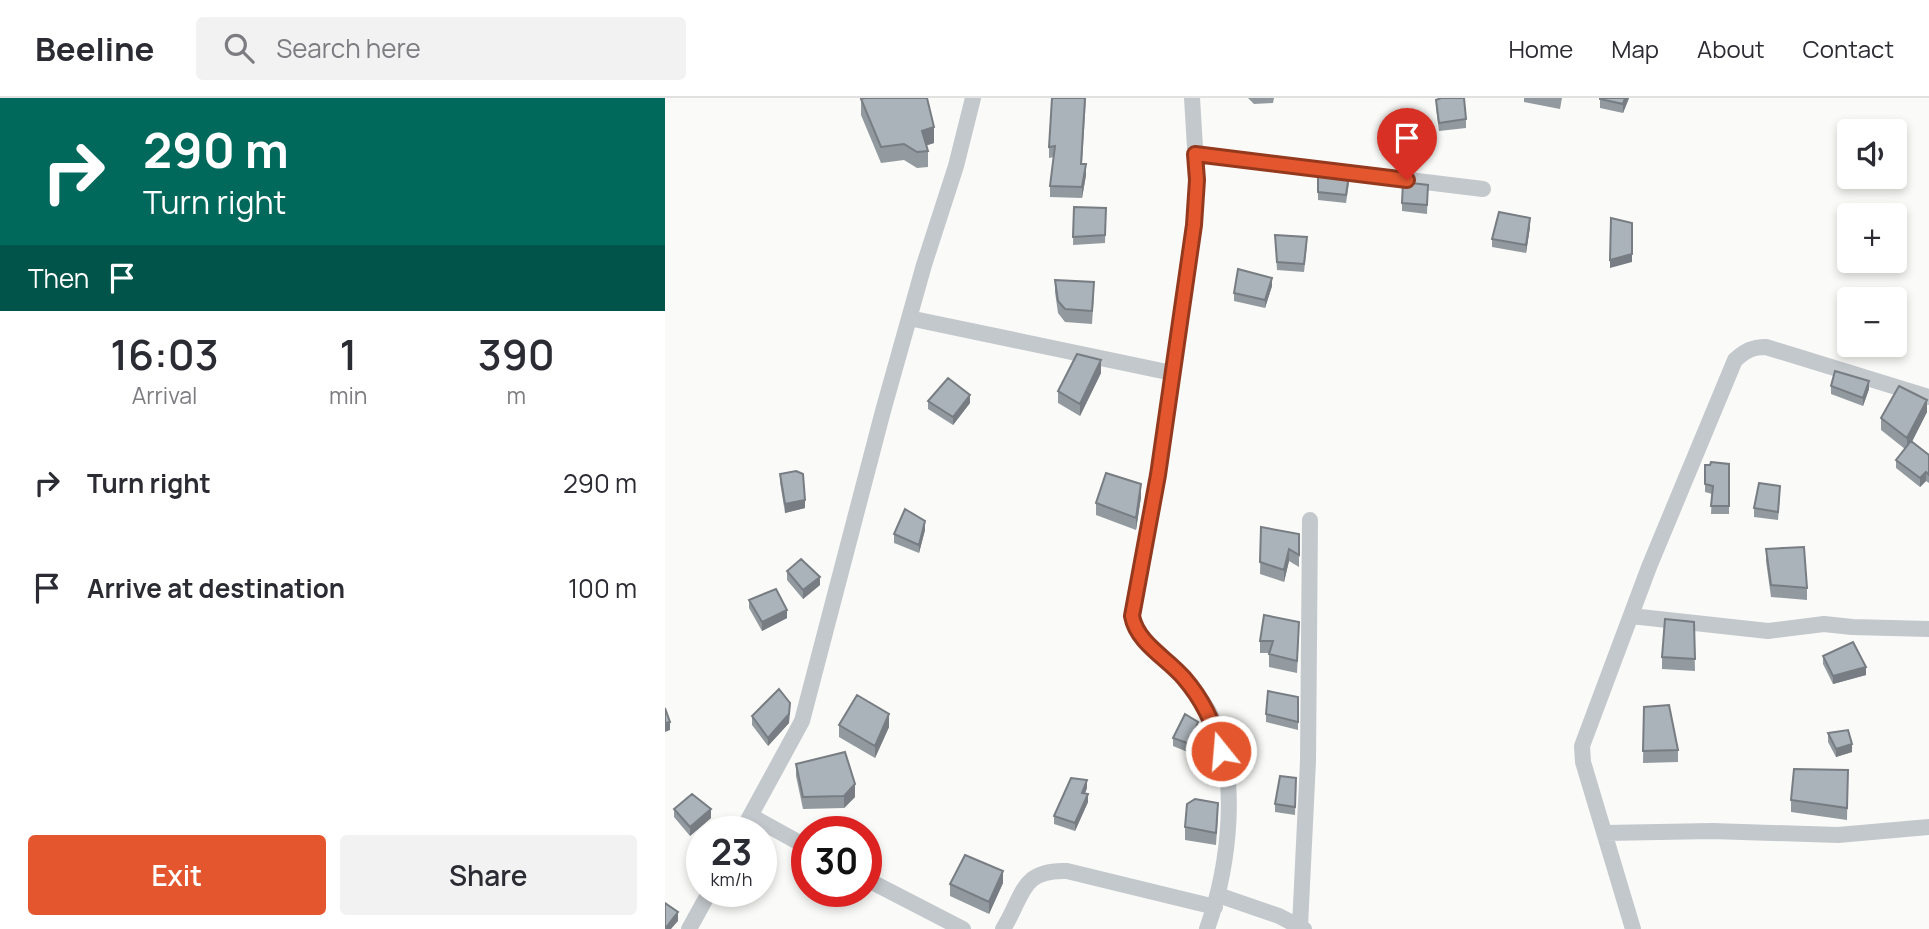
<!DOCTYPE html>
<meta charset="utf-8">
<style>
:root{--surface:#fff;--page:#f2f2f3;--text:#2b2b33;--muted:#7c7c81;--line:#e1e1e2;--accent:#e4572e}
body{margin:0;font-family:Manrope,sans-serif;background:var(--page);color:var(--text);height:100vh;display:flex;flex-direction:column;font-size:26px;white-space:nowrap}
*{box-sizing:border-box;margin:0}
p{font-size:23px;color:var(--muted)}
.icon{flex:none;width:38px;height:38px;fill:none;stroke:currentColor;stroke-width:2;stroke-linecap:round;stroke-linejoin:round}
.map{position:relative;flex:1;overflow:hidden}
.details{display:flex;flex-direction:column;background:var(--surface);width:665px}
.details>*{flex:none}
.guide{background:#00695c;color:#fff;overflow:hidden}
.tools{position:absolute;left:1172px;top:21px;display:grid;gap:14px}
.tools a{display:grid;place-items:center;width:70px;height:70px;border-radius:7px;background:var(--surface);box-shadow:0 4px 10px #0003;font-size:35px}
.speed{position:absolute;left:21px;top:718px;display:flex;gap:14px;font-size:35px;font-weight:700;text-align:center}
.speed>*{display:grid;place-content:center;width:91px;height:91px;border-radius:50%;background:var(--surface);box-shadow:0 4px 10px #0003;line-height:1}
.speed small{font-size:18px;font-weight:400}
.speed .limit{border:10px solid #d22;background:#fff;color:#111}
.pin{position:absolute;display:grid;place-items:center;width:60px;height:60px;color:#fff;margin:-72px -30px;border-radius:50% 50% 50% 0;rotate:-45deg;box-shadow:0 0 7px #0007}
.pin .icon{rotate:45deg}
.me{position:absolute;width:77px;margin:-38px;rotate:343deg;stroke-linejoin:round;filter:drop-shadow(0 0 5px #0008)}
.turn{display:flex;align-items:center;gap:24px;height:147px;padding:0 28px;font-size:32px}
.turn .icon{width:91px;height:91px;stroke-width:2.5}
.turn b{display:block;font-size:49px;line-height:60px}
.then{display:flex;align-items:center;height:66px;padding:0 28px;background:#0003;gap:14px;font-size:26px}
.eta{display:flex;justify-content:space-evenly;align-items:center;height:119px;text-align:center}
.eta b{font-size:42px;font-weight:600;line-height:49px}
.action{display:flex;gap:14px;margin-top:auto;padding:14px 28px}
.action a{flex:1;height:80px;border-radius:7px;background:var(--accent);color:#fff;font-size:28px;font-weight:600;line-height:80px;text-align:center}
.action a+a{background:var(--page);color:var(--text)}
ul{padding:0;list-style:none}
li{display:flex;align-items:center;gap:21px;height:105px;padding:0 28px}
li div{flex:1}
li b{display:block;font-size:26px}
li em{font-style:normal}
header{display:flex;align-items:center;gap:42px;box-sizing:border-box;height:98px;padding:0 35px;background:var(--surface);border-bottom:2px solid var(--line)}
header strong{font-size:33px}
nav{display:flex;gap:38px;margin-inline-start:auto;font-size:24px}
.search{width:490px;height:63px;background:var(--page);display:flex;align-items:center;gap:18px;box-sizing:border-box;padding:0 24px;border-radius:7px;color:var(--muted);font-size:26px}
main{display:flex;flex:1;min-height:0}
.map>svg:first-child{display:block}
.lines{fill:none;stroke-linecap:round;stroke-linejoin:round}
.minor{stroke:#c3c8cc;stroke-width:16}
.wall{fill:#929a9f}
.shaded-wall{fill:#777d82}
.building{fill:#aab3b9;stroke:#777d82;stroke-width:2}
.route-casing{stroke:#94391e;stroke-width:18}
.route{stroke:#e4572e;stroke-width:12}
</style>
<header>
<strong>Beeline</strong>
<div class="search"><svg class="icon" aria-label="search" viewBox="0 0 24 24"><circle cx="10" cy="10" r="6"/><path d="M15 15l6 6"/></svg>Search here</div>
<nav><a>Home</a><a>Map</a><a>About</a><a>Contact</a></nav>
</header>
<main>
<section class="details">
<div class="guide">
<div class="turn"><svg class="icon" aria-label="right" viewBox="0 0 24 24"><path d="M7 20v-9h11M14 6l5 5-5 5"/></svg><div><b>290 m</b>Turn right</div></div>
<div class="then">Then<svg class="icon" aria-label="arrive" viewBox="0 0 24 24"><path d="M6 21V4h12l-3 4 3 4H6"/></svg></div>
</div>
<div class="eta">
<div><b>16:03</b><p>Arrival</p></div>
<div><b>1</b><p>min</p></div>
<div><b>390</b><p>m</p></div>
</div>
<ul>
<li><svg class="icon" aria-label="right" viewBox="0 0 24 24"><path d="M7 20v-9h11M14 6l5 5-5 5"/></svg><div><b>Turn right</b></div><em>290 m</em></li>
<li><svg class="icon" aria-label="arrive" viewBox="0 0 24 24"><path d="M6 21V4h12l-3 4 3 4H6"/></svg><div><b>Arrive at destination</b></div><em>100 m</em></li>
</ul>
<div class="action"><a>Exit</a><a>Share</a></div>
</section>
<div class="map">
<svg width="1264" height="831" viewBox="0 0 1264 831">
<rect width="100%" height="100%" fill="#fafaf8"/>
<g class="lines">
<path class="minor" d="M527 0 532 82 529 127 493 377 467 518C472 546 504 561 521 582 529 591 537 602 543 612 577 673 564 769 542 831
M530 56 818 91
M244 220 507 275
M966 518 1103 533 1159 526 1187 529 1264 531
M86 718 142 749
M77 733 137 623 218 313 259 167 291 68 308 0
M940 735 1047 733 1173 737 1264 729
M201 781 298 831
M553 797 614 818 639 831
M635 828 643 663 645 422
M24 831 45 793
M338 831C359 798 355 771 402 773L550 809
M968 831 918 664 917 648 984 469 1070 262C1080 253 1087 249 1101 249L1264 299"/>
</g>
<path class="wall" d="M421 0 417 66 421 77 417 100 385 99V88L389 59 384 60V49Z
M583 0H609L608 5 589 6Z
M859 0H897L895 11 859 4Z
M964 0 958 15 935 10V1Z
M196 1 269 45 262 47 263 53V69L252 70 239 62 216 65 196 17Z
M771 2 801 21V30L774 33 771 10Z
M653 73 684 85 681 105 653 102Z
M763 87 762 116 737 113V105Z
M409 109 441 110 440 145 408 147Z
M865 129 861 155 827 149V141Z
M610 137 642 147 639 174 612 172Z
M390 182 429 196 427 226 400 224 393 215 390 194Z
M607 188 600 210 569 203V195Z
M436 275 415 318 393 305V293Z
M1166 288 1204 291 1198 308 1166 296Z
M263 303 305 305 288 327 263 311Z
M1262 314 1247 344 1264 357V385L1261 383 1255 389 1231 370V362L1240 351 1216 332V320Z
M1064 366V416H1046L1047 396 1040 394V367Z
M115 376 140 410 120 415 115 384Z
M1115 396 1113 422 1089 419V410Z
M476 399 471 432 431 417V405Z
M596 429 634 436V469L624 463 619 484 595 476Z
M260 432 254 455 229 445V436Z
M1101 451 1142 490V502L1106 499 1101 463Z
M122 473 155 487 138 501 122 482Z
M84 502 122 520 97 533 84 510Z
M1029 524 1030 573 997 571V559Z
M634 536 632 575 604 569V555H595V543Z
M1158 558 1201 577 1168 586 1158 566Z
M633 599V632L601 624V616Z
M979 609 1013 652V664L978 665Z
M125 613 124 625 103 648 87 627V618Z
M174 627 224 629 210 660 174 639Z
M533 633 525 655 508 648V640Z
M1163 635 1187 654 1171 659 1163 644Z
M131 666 190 699 179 710 138 711 131 678Z
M1183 672 1182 722 1126 714V702Z
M631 680 630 717 610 714V706Z
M422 690 420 695 423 704 410 733 389 726V718Z
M9 711 46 720 25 738 9 719Z
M553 717 551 747 520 742V729Z
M338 785 324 816 285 798V786Z"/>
<path class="shaded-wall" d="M960 0H964L958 15V6Z
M269 29V45L257 49V33Z
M421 66V77L417 100V89Z
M865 120V129L861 155V147Z
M967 156V164L945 170V162Z
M607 180V188L600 210V202Z
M436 262V275L415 318V306Z
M1204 283V291L1198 308V300Z
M305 297V305L288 327V319Z
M1262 302V314L1242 353V340Z
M1261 374V383L1255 389V380Z
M476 386V399L471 432V420Z
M140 402V410L120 415V406Z
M260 423V432L254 455V447Z
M624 451V463L619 484V472Z
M155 479V487L138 501V492Z
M122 512V520L97 533V524Z
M1201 569V577L1168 586V578Z
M125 605 124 625 103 648V640Z
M224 616V629L210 660V648Z
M5 624V632L0 634V625Z
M533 624V633L525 655V646Z
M1187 646V654L1171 659V651Z
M422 682V690L417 703V695Z
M190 686V699L179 710V698Z
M423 696V704L410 733V725Z
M46 711V720L25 738V729Z
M338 773V785L324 816V804Z
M13 814V823L6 831H0Z"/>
<path class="building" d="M200 0H262L269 29 257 33 263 53 252 54 239 46 216 49 196 1Z
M387 0H420L416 66H421L417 89 385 88 390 48 384 49Z
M776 0H799L801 21 774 25 771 2Z
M935 0H960L958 6 935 1Z
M653 73 684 77 681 97 653 94Z
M738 84 763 87 762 107 737 105Z
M409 109 441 110 440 137 408 139Z
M834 114 865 120 861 147 827 141Z
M946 120 967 125V156L945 162Z
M610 137 642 139 639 166 612 164Z
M573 171 607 180 600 202 569 195Z
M390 182 429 184 427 213 400 211 393 203Z
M412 256 436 262 415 306 393 293Z
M1170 273 1204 283 1198 300 1166 288Z
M283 280 305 297 288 319 263 303Z
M1234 288 1262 302 1242 340 1216 320Z
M1246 343 1264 357V377L1261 374 1255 380 1231 362Z
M1046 364 1064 366V408H1046L1048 388 1040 386V367H1045Z
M131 373 138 376 140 402 120 406 115 376Z
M441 375 476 386 471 420 431 405Z
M1094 385 1115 388 1113 414 1089 410Z
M240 411 260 423 254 447 229 436Z
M596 429 634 436V457L624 451 619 472 595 464Z
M1139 449 1142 490 1106 487 1101 451Z
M136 461 155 479 138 492 122 473Z
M111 491 122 512 97 524 84 502Z
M599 517 634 524 632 563 604 556 608 543H595Z
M1000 521 1029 524 1030 561 997 559Z
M1188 544 1201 569 1168 578 1158 558Z
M114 591 125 605 124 616 103 640 87 618Z
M603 593 633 599V624L601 616Z
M192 597 224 616 210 648 174 627Z
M1004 607 1013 652 978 653 979 609Z
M0 610 5 624 0 625Z
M520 616 533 624 525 646 508 640Z
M1183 632 1187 646 1171 651 1163 635Z
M180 654 190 686 179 698 138 699 131 666Z
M1129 671 1183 672 1182 710 1126 702Z
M615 678 631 680 630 709 610 706Z
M406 680 422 682 417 695 423 696 410 725 389 718Z
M27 696 46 711 25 729 9 711Z
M530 701 553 705 551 735 520 729 522 706Z
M300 757 338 773 324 804 285 786Z
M0 805 13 814 0 831Z"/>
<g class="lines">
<defs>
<path id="route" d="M556 653C549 625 538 602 519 580 502 560 472 545 467 518L493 377 529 127 532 82 530 56 742 82"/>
</defs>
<use href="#route" class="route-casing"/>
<use href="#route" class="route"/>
</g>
</svg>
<div class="tools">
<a><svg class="icon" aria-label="sound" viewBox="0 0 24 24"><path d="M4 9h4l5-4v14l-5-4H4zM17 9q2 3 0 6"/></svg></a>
<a>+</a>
<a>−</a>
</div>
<div class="speed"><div>23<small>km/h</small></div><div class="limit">30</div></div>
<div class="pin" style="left:742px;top:82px;background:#d93025"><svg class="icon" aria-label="arrive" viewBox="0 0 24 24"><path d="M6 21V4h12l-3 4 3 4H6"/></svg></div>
<svg class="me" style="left:556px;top:653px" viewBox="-20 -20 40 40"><circle r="17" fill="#e4572e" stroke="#fff" stroke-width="3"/><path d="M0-11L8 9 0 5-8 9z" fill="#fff"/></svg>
</div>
</main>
